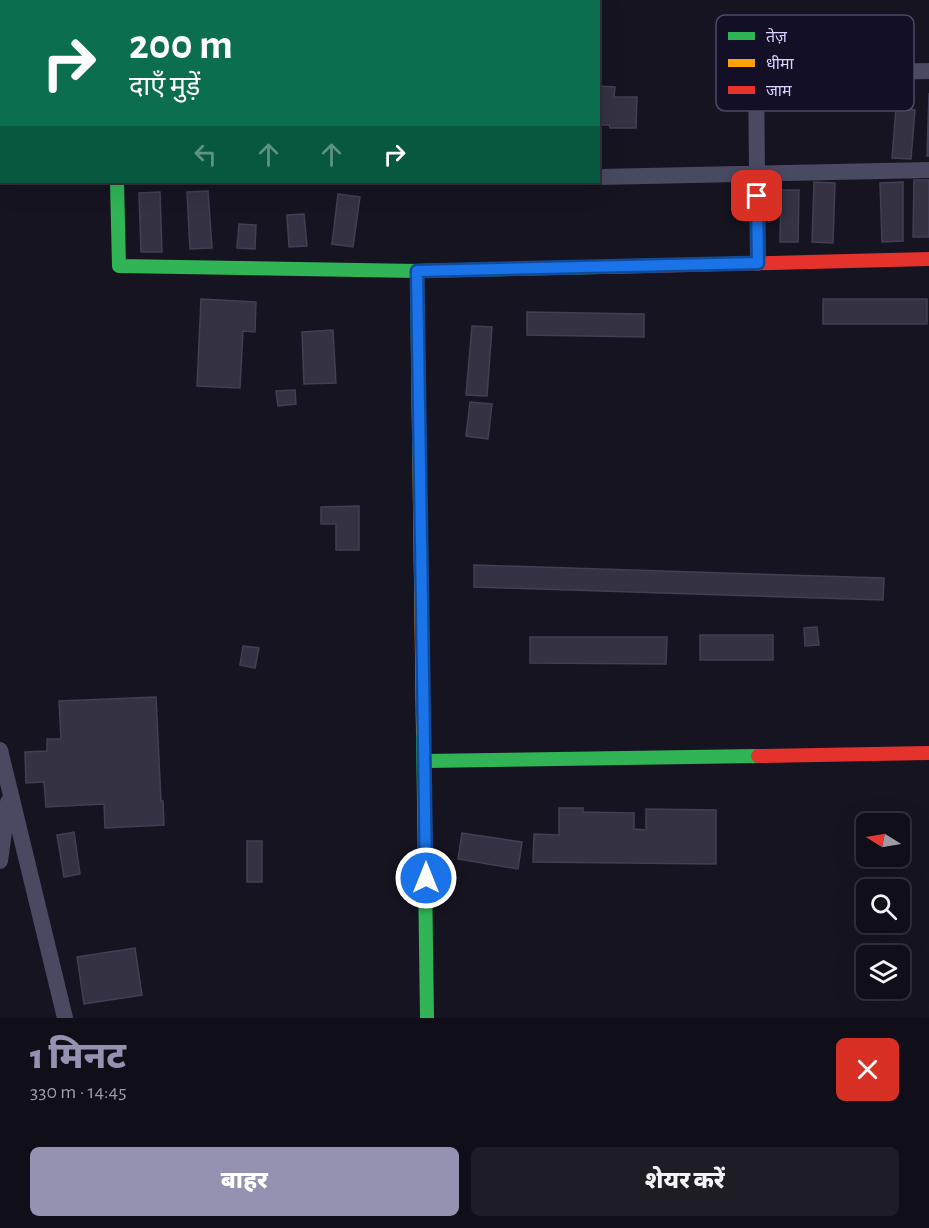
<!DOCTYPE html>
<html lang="hi">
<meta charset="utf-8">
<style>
:root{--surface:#100f19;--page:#1e1d26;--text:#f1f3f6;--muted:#9c9ca2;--line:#302f38;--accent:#9591b1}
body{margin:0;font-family:"Alegreya Sans","Noto Sans Devanagari",sans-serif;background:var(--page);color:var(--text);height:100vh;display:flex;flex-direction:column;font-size:22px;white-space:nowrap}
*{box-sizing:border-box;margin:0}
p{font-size:20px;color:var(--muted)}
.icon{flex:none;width:33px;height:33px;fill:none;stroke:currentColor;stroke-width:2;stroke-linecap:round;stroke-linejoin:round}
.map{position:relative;height:1018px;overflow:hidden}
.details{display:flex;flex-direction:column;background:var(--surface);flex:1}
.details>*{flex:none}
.hud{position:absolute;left:0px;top:0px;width:600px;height:183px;box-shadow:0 6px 24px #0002,0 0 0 2px var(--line);background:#0b6e4f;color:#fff;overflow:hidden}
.needle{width:39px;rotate:281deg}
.fabs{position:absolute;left:856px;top:813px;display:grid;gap:12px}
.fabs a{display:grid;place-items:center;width:54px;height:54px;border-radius:9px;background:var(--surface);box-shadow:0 6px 24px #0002,0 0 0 2px var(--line);font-size:30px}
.pin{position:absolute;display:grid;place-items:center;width:51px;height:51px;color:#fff;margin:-26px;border-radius:12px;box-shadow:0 3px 9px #0006}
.me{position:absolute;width:66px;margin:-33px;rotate:0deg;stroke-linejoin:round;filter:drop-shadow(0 0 4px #0008)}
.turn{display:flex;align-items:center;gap:21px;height:126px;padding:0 30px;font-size:27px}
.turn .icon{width:78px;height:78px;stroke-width:2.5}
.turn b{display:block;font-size:42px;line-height:51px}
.lanes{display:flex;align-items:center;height:57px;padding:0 30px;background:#0003;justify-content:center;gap:30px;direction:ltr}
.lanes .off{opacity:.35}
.round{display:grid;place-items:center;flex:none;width:63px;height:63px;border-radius:9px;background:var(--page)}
.summary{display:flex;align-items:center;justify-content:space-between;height:102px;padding:0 30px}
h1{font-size:36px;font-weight:800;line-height:45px;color:var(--accent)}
.action{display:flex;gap:12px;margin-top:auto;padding:12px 30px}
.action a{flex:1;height:69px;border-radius:9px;background:var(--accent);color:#fff;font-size:24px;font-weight:800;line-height:69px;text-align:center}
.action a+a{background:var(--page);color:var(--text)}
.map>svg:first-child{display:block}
.building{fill:#343243;stroke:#433f54;stroke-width:1.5}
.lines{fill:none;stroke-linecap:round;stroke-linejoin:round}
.street{stroke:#4a4962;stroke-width:16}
.fast{stroke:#30b455;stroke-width:14}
.slow{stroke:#ff9f0a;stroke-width:14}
.jam{stroke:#e5322d;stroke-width:14}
.route-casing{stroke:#114b97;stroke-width:15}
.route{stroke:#1a73e8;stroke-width:10}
.key{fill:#130f26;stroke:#4e4a67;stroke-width:1.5}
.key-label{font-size:16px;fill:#d9d4ff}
</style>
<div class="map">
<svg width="929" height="1018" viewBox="0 0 929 1018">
<rect width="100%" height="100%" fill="#161421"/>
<path class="building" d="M598 86 615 87 614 97H637L636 128H610L609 125H598Z
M929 93V156H927Z
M896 108 915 110 911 159 892 158Z
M914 180H929V237H913Z
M814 182 835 183 833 243 812 242Z
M903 182V241L882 242 880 183Z
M781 190H799L798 242H780Z
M208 191 212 248 190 249 187 192Z
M160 192 162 252H141L139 193Z
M338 194 360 197 353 247 332 244Z
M304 214 307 246 289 247 287 215Z
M239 224 256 225 255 249 237 248Z
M201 299 256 302 255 332 243 331 240 388 197 386Z
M823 299H927V324H823Z
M527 312 644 314V337L527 335Z
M472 326 492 327 487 396 466 395Z
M333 330 336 383 304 384 302 332Z
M295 390 296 404 278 406 276 391Z
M470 402 492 404 488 439 466 436Z
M359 506V550H336V524H321V507Z
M474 565 884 578 883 600 474 587Z
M817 627 819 645 805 646 804 628Z
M700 635H773V660H700Z
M530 637H667L666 664 530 663Z
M243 646 259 648 255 668 240 665Z
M156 697 161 801H163L164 825 105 828 104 804 46 807 44 782 26 783 25 752 47 751V739H61L59 701Z
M559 808H583V812L634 813V829L646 830V809L716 810V864L533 862 534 834 559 835Z
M74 832 80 874 64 877 57 835Z
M462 833 522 842 518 869 458 859Z
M247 841H262V882H247Z
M135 948 142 995 84 1004 77 957Z"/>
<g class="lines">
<path class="street" d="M598 177 929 170
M758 263 756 74 929 71
M0 750 65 1018
M0 861 8 802"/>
<path class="fast" d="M117 182 119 266 417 271
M418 358 417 271 646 266
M423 732 427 1018
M425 761 758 756"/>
<path class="slow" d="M418 358 423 732"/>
<path class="jam" d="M646 266 929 259
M758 756 929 753"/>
</g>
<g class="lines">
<defs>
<path id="route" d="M426 878 417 271 758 263 757 196"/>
</defs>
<use href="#route" class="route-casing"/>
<use href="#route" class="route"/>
</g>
<rect x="716" y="15" width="198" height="96" rx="9" class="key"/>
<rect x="728" y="32" width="27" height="8" fill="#30b455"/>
<rect x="728" y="59" width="27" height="8" fill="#ff9f0a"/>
<rect x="728" y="86" width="27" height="8" fill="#e5322d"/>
<g class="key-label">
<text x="766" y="42">तेज़</text>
<text x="766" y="69">धीमा</text>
<text x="766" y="96">जाम</text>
</g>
</svg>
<div class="fabs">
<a><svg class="needle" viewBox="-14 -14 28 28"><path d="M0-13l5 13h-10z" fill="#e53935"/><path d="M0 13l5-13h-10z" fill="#9c9ca2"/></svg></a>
<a><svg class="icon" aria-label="search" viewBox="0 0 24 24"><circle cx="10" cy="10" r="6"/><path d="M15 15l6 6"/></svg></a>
<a><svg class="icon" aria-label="layers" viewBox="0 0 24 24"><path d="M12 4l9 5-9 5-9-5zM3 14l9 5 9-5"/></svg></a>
</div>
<div class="pin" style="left:757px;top:196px;background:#d93025"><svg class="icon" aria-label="arrive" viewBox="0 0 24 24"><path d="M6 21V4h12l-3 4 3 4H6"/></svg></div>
<svg class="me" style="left:426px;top:878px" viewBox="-20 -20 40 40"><circle r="17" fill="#1a73e8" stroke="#fff" stroke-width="3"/><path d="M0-11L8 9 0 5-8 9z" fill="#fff"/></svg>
<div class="hud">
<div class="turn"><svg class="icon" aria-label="right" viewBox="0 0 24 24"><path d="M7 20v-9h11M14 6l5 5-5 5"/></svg><div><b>200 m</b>दाएँ मुड़ें</div></div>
<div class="lanes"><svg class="icon off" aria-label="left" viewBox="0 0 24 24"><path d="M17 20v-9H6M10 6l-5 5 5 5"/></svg><svg class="icon off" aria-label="ahead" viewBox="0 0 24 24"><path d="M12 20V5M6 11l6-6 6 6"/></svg><svg class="icon off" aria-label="ahead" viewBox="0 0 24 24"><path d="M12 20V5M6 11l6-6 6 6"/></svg><svg class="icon" aria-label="right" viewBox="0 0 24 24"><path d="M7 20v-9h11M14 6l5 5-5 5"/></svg></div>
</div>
</div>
<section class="details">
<div class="summary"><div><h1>1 मिनट</h1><p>330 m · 14:45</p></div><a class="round" style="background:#d93025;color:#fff"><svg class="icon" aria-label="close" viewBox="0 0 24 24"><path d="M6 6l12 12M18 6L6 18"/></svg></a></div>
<div class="action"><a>बाहर</a><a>शेयर करें</a></div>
</section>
